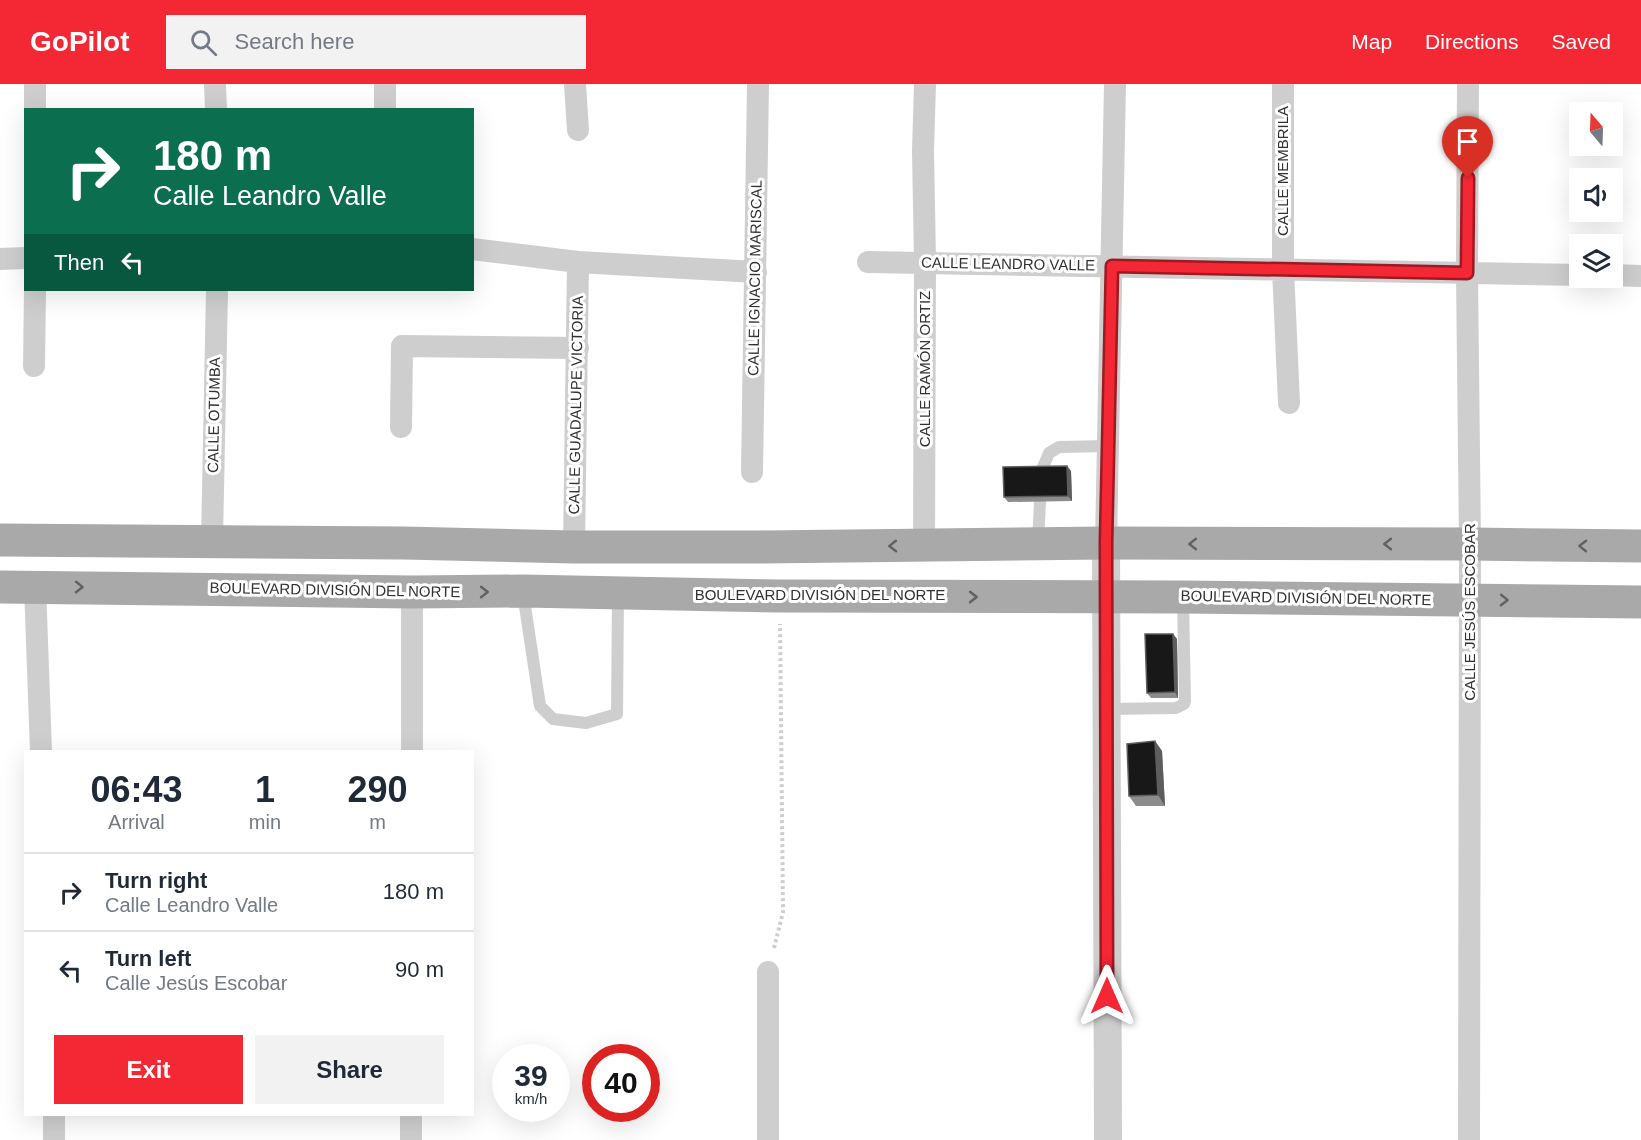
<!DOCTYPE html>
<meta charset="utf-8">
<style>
:root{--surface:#fff;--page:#f2f2f3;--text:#1f2937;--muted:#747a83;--line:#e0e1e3;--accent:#f42734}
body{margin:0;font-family:Arial,sans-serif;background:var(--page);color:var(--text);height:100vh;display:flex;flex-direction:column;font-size:22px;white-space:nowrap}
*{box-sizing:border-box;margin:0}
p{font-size:20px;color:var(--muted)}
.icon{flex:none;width:33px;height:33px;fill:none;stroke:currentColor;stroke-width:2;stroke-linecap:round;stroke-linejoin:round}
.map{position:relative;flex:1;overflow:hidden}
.drawer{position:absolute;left:24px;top:666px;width:450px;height:366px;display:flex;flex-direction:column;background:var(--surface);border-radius:0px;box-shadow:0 6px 24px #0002}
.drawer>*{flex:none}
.top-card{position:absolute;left:24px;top:24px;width:450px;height:183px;border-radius:0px;box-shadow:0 6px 24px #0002;background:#0b6e4f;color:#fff;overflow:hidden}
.needle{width:39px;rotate:341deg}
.fabs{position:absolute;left:1569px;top:18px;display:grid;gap:12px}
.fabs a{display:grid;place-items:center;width:54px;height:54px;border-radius:0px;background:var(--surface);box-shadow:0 6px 24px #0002;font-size:30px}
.speed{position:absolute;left:492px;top:960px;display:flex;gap:12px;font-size:30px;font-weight:700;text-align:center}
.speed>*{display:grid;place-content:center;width:78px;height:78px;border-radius:50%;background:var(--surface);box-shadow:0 6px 24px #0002;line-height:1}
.speed small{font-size:15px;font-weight:400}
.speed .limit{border:9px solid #d22;background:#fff;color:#111}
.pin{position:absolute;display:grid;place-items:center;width:51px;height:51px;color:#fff;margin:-62px -26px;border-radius:50% 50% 50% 0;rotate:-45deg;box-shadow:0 0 6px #0007}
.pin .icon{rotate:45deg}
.me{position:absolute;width:66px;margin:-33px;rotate:0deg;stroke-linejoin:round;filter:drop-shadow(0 0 4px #0008)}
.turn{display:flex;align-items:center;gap:21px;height:126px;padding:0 30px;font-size:27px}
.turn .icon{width:78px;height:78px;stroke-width:2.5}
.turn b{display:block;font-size:42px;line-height:51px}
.then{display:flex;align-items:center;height:57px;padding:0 30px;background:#0003;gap:12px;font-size:22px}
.eta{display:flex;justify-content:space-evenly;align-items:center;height:102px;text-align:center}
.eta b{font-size:36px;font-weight:700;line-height:42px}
.primary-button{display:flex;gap:12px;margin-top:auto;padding:12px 30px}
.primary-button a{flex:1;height:69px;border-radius:0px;background:var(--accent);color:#fff;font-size:24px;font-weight:700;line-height:69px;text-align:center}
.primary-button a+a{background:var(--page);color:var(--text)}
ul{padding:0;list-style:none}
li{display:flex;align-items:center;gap:18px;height:78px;padding:0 30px;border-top:2px solid var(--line)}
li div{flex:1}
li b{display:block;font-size:22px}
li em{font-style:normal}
header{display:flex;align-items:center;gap:36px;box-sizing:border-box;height:84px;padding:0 30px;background:var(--accent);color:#fff}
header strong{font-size:28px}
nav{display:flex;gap:33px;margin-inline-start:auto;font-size:21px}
.search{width:420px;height:54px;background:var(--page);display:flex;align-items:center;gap:15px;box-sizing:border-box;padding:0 21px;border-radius:0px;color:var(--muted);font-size:22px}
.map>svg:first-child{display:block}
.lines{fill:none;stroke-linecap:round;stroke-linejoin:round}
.path{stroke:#cecece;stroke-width:4;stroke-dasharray:3 3;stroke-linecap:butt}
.service{stroke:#cecece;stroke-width:12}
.minor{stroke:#cecece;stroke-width:22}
.tertiary{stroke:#cecece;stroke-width:28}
.primary{stroke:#a9a9a9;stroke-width:33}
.wall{fill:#8c8c8c}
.shaded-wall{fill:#5d5d5d}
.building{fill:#181818;stroke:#5d5d5d;stroke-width:1.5}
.oneway{stroke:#616161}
.route-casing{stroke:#9f1922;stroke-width:15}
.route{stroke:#f42734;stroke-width:10}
.labels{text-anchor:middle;stroke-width:6;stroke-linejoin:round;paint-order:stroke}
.street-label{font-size:15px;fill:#313131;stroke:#fff}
</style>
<header>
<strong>GoPilot</strong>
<div class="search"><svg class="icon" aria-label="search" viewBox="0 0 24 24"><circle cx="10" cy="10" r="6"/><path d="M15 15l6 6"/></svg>Search here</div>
<nav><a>Map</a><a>Directions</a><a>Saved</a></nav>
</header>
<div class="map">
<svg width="1641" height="1056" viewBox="0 0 1641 1056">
<rect width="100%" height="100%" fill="#fff"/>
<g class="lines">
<path class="path" d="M774 864 783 828 780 540"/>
<path class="service" d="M1041 388 1049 369 1059 363 1108 362
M1038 458 1040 418
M523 509 540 622 553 635 586 639 617 630 618 511
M1106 625 1176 624 1184 620 1185 617 1183 514"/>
<path class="minor" d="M215 0 216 26
M575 0 578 46
M1283 0V185L1289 319
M1468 0 1467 189 1470 460 1469 1056
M35 26V0
M385 26V0
M472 165 578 178 756 188
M0 175 26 174
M868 178 1580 191
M1612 191 1641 192
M34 282 35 206
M401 343 402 262 578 264
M752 388 758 0
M212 457 217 206
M1106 459 1115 0
M924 461 925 178 923 67 925 0
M574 463 578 178
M35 502 41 668
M412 668V508
M54 1030V1056
M411 1056V1030
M768 1056V888"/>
<path class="tertiary" d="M1106 459 1108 1056"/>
<path class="primary" d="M0 456 404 459 574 463H753L1106 459 1470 460 1641 462
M0 503 412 508 523 507 779 512 1183 513 1641 518"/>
</g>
<path class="wall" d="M1067 382 1071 387 1072 417 1008 418 1004 413Z
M1173 550 1177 555 1178 614H1151L1147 609Z
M1155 657 1162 667 1165 722H1136L1129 712Z"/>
<path class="shaded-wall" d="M1067 382 1071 387 1072 417 1068 412Z
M1173 550 1177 555 1178 614 1175 608Z
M1155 657 1162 667 1165 722 1158 711Z"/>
<path class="building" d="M1067 382 1068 412 1004 413 1003 383Z
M1145 550H1173L1175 608 1147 609Z
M1155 657 1158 711 1129 712 1127 660Z"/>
<defs><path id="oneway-chevron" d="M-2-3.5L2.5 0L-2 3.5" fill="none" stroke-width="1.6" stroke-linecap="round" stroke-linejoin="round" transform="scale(1.5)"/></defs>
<g class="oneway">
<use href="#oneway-chevron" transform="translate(1193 460) rotate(-180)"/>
<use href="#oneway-chevron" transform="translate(1388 460) rotate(180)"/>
<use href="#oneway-chevron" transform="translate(893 462) rotate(179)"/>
<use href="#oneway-chevron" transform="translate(1583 462) rotate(-179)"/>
<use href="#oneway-chevron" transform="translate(79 503) rotate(1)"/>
<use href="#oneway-chevron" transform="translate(484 508)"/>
<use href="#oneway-chevron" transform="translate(973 513)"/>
<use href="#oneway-chevron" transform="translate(1504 516) rotate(1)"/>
</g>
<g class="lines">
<defs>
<path id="route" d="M1107 912 1106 459 1112 182 1467 189 1468 94"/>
</defs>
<use href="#route" class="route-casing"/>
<use href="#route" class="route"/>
</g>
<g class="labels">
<g class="street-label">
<text transform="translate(1283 87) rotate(-90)" y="5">CALLE MEMBRILA</text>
<text transform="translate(1008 180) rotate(1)" y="5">CALLE LEANDRO VALLE</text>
<text transform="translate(755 194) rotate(-89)" y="5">CALLE IGNACIO MARISCAL</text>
<text transform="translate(925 285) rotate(-90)" y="5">CALLE RAMÓN ORTIZ</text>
<text transform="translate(576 321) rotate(-89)" y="5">CALLE GUADALUPE VICTORIA</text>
<text transform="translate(214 331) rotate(-89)" y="5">CALLE OTUMBA</text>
<text transform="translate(335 506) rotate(1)" y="5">BOULEVARD DIVISIÓN DEL NORTE</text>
<text x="820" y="516">BOULEVARD DIVISIÓN DEL NORTE</text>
<text transform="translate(1306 514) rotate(1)" y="5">BOULEVARD DIVISIÓN DEL NORTE</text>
<text transform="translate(1470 528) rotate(-90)" y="5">CALLE JESÚS ESCOBAR</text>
</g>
</g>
</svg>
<div class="fabs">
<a><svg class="needle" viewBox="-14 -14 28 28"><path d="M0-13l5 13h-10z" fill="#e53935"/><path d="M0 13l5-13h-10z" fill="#747a83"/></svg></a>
<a><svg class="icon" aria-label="sound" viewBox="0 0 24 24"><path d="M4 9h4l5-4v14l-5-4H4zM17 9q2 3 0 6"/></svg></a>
<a><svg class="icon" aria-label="layers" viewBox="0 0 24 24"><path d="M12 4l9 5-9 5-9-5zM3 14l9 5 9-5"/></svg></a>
</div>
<div class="speed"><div>39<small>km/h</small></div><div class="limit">40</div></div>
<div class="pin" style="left:1468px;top:94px;background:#d93025"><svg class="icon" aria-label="arrive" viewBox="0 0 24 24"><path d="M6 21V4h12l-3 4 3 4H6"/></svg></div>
<svg class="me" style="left:1107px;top:912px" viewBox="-20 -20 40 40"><path d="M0-17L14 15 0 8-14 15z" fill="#f42734" stroke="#fff" stroke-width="4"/></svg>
<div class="top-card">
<div class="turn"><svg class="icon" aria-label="right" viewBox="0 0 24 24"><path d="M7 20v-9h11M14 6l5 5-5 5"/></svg><div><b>180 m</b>Calle Leandro Valle</div></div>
<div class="then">Then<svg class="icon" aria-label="left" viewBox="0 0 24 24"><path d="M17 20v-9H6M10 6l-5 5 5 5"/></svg></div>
</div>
<section class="drawer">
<div class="eta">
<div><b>06:43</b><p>Arrival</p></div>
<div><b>1</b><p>min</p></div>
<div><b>290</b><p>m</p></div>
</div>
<ul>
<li><svg class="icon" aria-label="right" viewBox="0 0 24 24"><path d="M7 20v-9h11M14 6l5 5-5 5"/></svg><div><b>Turn right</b><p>Calle Leandro Valle</p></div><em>180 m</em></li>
<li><svg class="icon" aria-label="left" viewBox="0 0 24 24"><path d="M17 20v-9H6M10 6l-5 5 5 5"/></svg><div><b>Turn left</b><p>Calle Jesús Escobar</p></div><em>90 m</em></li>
</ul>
<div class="primary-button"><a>Exit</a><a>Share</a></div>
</section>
</div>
